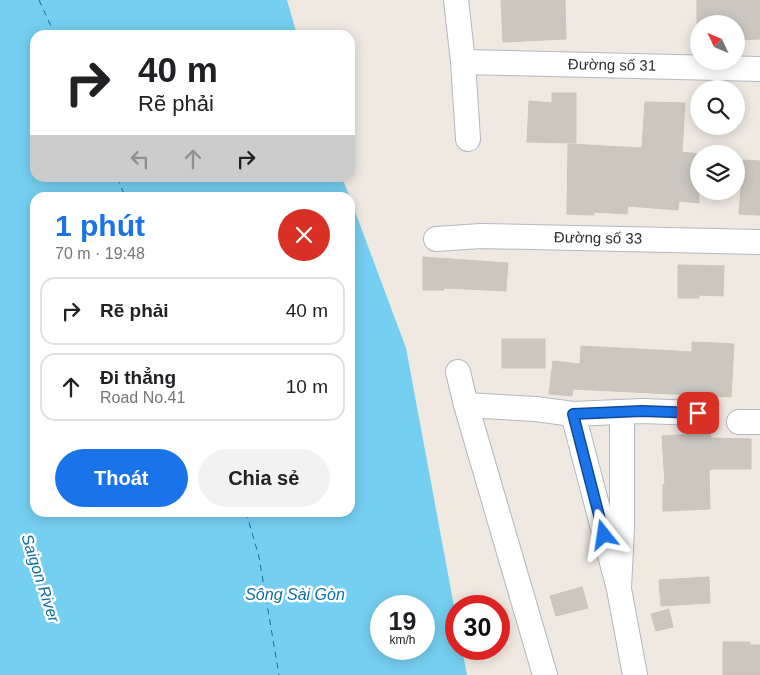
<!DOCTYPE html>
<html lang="vi">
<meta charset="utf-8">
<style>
:root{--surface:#fff;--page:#f2f2f2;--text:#202124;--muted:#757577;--line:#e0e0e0;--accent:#1a73e8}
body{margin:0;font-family:Helvetica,sans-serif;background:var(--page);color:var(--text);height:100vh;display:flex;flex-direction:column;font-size:19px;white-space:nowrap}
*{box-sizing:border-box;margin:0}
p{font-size:16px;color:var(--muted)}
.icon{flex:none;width:28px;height:28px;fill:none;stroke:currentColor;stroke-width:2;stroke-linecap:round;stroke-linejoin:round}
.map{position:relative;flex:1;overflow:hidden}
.panel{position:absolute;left:30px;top:192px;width:325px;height:325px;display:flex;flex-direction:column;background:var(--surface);border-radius:15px;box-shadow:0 2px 12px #0003}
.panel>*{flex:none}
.top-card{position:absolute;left:30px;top:30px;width:325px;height:152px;border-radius:15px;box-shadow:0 2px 12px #0003;background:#fff;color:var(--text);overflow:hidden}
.needle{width:32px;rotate:314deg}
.controls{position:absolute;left:690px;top:15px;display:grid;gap:10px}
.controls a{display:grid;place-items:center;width:55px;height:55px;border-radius:50%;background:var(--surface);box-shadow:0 2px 12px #0003;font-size:25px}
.speed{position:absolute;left:370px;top:595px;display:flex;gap:10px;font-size:25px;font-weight:700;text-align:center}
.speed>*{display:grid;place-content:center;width:65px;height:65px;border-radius:50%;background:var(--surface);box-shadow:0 2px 12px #0003;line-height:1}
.speed small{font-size:12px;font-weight:400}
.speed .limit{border:8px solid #d22;background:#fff;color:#111}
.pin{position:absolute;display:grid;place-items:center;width:42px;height:42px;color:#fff;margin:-21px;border-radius:10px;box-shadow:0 2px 8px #0006}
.me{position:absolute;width:55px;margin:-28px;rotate:345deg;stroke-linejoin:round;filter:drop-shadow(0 0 4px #0008)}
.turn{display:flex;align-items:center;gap:18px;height:105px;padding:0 25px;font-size:22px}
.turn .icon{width:65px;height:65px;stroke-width:2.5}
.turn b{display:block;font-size:35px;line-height:42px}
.lanes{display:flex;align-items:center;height:48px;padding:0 25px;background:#0003;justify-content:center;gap:25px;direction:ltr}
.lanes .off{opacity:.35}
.round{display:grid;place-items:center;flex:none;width:52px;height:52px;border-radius:26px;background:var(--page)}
.overview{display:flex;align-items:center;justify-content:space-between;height:85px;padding:0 25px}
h1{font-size:30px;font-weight:600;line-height:38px;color:var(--accent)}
.cta{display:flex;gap:10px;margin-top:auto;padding:10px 25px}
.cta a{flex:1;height:58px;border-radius:30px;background:var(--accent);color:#fff;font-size:20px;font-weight:600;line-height:58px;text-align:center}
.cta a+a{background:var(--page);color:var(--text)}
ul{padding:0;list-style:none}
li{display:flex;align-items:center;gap:15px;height:68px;margin:0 10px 8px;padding:0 15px;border:2px solid var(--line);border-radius:15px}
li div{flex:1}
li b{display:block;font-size:19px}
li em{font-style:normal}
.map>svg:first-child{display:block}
.water{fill:#75cff0;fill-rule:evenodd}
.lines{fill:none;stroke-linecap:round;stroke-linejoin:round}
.ferry{stroke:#0d6fa3;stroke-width:1;stroke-dasharray:6 5;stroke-linecap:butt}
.building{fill:#cbc7bf;stroke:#cbc5ba}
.street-casing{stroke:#b4b7c1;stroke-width:26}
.street{stroke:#fff;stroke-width:24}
.route-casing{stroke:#114b97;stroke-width:12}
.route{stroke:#1a73e8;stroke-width:9}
.labels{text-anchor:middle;stroke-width:5;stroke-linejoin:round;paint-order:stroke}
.street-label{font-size:15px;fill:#2e2e2e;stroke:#fff}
.water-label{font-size:16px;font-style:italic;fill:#0d6fa3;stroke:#fff}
</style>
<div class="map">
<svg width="760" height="675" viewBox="0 0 760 675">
<rect width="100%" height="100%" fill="#efe9e1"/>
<path class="water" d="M0 0H287L297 35H35V178H342L350 197 35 198V512H350V198L406 348 456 617V649H462L467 675H0ZM381 606H424V649H381Z"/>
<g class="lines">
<path class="ferry" d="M39 0 55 35
M117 178 126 198
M246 512 259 557 279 675"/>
</g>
<path class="building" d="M501 0H565L566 39 503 42Z
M697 0H760V39L736 40V24H697Z
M552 93H576V143L527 142 529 101 552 103Z
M645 102 685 103 682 152 699 154V203L679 201 678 210 628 206 627 214 594 212V215L567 214 568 144 642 148Z
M743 160 760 161V215L739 214Z
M423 257 508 263 506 291 444 288V290H423Z
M678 265 724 266 723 296 699 295V298H678Z
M502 339H545V368H502Z
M692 342 734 344 731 397 573 389 572 396 549 394 553 361 580 364 581 346 692 352Z
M710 433 711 438 751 439V469H712L709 470 710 509 663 511V484H665L662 436Z
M709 577 710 603 661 606 659 580Z
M582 587 588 608 556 616 550 596Z
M669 609 673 627 656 631 651 614Z
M723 642H750V645H760V675H723Z"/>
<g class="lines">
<defs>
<path id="street" d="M456 0 463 62 468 139
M463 62 760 69
M436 239 481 236 760 242
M458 372 466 405 545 675
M466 405 536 409 573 414 619 589
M622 413V527L619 589 635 675
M573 414 642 411 698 413
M739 422H760"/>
</defs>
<use href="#street" class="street-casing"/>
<use href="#street" class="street"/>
</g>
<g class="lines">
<defs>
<path id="route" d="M604 535 573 414 642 411 698 413"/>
</defs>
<use href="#route" class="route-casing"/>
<use href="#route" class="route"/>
</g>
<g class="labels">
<g class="street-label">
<text transform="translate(612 65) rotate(1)" y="5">Đường số 31</text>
<text transform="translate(598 238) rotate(1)" y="5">Đường số 33</text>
</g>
<g class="water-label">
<text transform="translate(41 578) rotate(72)" y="6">Saigon River</text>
<text x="295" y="600">Sông Sài Gòn</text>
</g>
</g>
</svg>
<div class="controls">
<a><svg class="needle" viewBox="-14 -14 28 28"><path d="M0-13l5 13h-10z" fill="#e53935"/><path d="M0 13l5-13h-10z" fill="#757577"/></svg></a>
<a><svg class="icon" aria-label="search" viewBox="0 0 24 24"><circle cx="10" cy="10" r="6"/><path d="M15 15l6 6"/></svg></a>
<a><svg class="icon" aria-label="layers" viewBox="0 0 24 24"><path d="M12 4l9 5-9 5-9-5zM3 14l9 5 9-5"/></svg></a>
</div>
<div class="speed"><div>19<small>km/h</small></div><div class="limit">30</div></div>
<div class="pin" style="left:698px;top:413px;background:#d93025"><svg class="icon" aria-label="arrive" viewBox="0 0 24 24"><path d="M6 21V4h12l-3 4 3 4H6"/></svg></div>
<svg class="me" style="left:604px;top:535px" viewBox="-20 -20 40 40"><path d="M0-17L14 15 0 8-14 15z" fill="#1a73e8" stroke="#fff" stroke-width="4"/></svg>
<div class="top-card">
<div class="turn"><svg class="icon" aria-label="right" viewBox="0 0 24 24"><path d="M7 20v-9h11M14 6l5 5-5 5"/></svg><div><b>40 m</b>Rẽ phải</div></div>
<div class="lanes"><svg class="icon off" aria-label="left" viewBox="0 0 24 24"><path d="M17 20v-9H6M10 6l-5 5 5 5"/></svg><svg class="icon off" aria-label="ahead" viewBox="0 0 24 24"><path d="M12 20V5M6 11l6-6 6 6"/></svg><svg class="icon" aria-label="right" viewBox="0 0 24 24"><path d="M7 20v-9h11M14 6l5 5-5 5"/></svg></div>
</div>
<section class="panel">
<div class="overview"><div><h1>1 phút</h1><p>70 m · 19:48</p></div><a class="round" style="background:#d93025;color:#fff"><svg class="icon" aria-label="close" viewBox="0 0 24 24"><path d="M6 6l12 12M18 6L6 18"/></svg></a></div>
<ul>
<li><svg class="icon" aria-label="right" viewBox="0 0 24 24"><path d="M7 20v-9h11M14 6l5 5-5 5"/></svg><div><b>Rẽ phải</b></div><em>40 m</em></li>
<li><svg class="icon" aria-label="ahead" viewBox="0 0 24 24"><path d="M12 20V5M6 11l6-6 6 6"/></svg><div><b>Đi thẳng</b><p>Road No.41</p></div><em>10 m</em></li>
</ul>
<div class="cta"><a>Thoát</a><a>Chia sẻ</a></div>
</section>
</div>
